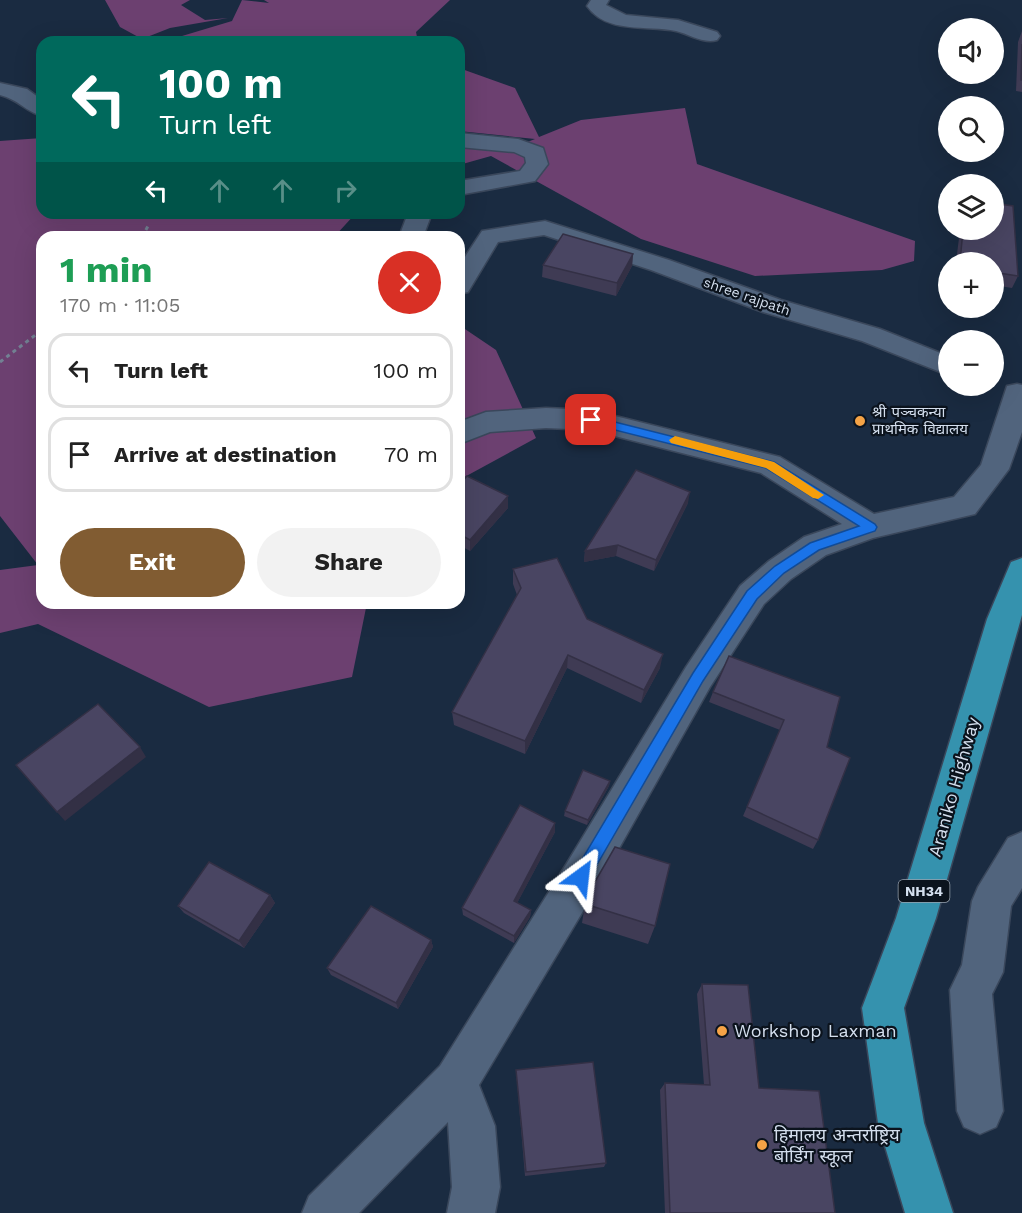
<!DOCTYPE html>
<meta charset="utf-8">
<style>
:root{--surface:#fff;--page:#f2f2f2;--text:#222;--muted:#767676;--line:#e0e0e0;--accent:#815c32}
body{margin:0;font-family:"Work Sans","Noto Sans Devanagari",sans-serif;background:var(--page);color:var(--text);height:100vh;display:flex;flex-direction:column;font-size:22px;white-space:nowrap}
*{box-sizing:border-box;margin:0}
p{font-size:20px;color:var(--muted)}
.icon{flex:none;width:33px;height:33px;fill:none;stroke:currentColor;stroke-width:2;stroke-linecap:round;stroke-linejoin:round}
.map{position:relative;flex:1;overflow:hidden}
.drawer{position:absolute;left:36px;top:231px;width:429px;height:378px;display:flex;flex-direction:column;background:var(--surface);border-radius:18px;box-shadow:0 6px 24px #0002}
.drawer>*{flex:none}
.banner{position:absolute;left:36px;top:36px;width:429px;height:183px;border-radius:18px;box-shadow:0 6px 24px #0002;background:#00695c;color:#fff;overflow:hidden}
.tools{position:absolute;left:938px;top:18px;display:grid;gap:12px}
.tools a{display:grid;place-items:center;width:66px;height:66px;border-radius:50%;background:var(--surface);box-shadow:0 6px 24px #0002;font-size:30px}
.pin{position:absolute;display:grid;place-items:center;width:51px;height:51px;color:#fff;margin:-26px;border-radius:12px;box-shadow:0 3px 9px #0006}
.me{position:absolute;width:66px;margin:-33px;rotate:30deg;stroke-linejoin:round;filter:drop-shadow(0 0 4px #0008)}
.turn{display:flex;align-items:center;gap:21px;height:126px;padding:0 24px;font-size:27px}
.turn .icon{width:78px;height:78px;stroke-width:2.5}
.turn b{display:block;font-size:42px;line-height:51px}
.lanes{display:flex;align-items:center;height:57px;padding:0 24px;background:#0003;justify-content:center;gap:30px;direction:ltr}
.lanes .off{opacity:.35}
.round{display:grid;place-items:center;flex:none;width:63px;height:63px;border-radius:32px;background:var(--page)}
.head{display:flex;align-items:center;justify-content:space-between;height:102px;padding:0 24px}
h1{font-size:36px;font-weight:700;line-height:45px;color:#1e9e55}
.primary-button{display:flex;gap:12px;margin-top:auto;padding:12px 24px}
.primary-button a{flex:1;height:69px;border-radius:36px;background:var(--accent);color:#fff;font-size:24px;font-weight:700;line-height:69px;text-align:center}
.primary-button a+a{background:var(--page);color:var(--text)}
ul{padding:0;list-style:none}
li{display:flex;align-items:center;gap:18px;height:75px;margin:0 12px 9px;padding:0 12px;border:3px solid var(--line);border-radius:18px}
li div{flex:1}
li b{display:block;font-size:22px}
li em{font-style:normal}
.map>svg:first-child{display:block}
.forest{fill:#6c4070}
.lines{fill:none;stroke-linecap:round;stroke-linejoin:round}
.street-casing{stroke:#3a475b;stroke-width:3}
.highway-casing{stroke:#3a475b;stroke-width:3}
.path{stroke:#728193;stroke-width:3;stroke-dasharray:4 4;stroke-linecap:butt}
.street{fill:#51647d;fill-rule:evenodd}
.highway{fill:#3592ae;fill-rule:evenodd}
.wall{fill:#3f3b54}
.shaded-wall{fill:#333045}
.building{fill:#494562;stroke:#333045;stroke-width:1.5}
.route{fill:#1a73e8;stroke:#114b97;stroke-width:1.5}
.slow{fill:#f59e0b}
.poi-dot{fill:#f5a346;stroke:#0b131d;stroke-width:2}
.labels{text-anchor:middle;stroke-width:4.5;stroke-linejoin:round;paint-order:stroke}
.far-street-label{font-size:14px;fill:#d4dfee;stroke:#0b131d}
.shield{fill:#0b131d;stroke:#98a2af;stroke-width:1.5}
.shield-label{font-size:14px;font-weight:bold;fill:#d4dfee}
.poi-label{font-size:15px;fill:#d4dfee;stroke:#0b131d;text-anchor:start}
.near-street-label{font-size:18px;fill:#d4dfee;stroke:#0b131d}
.near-poi-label{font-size:18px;fill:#d4dfee;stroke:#0b131d;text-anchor:start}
</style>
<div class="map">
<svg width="1022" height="1213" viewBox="0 0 1022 1213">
<rect width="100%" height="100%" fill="#1a2b41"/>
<path class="forest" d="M105 0H190L181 5 205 20 228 18 170 28 142 39 120 27Z
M242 0 269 3 264 0H450L416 32 418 42H162L232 21Z
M459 68 515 88 539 137 581 120 685 108 697 164 915 241 914 261 882 270 755 276 641 239 491 156 459 165V142L520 145 535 139 459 131Z
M42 138V213H356L334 237H42V603H367L352 677 209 707 38 624 0 633V570L38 565 0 516V141Z
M459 325 496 350 536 438 459 480Z"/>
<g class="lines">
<defs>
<path id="street" d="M591 0H609L606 5 626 15 678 20 717 32 720 36 717 40C703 44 689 34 676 31 647 25 606 34 587 6Z
M0 83 27 89 42 100V116C26 112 18 99 0 95Z
M459 133 518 139 543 148 548 164 535 181 459 195V181L520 171 526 163 525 157 514 152 459 147Z
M408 213H432L423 237H399Z
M545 221 669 260 781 300 880 329 948 356V375L862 341 763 312 651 270 544 235 498 242 468 292 459 294V266L482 231Z
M1017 384 1022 385V432L1009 469 975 514 873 538 826 555 791 579 764 604 710 687 595 891 479 1085 495 1126 500 1187 495 1213H447L452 1187 448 1122 359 1213H302L309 1196 440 1066 567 863 686 667 740 586 769 561 804 537 842 524 761 473 591 430 546 428 490 432 459 444V422L486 412 546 408 591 410 780 457 874 514 954 497 981 465 1007 386Z
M1022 832V888L1011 906 1003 972 992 994 1003 1111 996 1127 980 1134 964 1127 957 1111 950 990 962 965 972 901 978 887 1008 838Z"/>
<path id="highway" d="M1022 558V615L936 918 904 1008 924 1123 953 1213H905L878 1123 862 1008 896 918 987 619 1011 562Z"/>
</defs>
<use href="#street" class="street-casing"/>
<use href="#highway" class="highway-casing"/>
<path class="path" d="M142 237 148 226
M0 362 42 330"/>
<use href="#street" class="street"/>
<use href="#highway" class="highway"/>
</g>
<path class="wall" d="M1022 31V92L1016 91 1018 42Z
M960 230H993L1018 276 1012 288 993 285V262H956Z
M633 254 632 266 616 296 542 277 543 265Z
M459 485 508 508 470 551 459 545Z
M688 503 654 571 616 556 584 562 585 551Z
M513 569 660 668 641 703 567 668 525 754 454 725 452 712 517 595 513 584Z
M729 656 827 747 818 840 813 849 743 816 780 730 709 702 713 692Z
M610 781 609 786 587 825 564 816 565 811Z
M555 823V832L517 903 531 910 530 917 514 943 463 915 462 908Z
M270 895 275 903 244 948 184 913 178 906Z
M585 904 655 926 648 944 582 923Z
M431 940 433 947 398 1009 331 975 327 968Z
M702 984 759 1088 835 1213H665L660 1090 665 1083 704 1085 697 994Z
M516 1070 606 1163 604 1167 525 1176Z"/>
<path class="shaded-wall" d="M633 254 632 266 616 296 617 283Z
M690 492 688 503 654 571 656 560Z
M508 496V508L470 551V540Z
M618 545 616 556 584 562 585 551Z
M663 654 660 668 641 703 644 690Z
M568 655 567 668 525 754V741Z
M140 747 146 757 65 821 57 812Z
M610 781 609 786 587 825 588 820Z
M555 823V832L514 909V901Z
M270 895 275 903 244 948 239 941Z
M531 910 530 917 514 943V936Z
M431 940 433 947 398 1009 396 1003Z"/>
<path class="building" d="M1022 44V80H1021Z
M993 203 1013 206 1018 276 993 272V262H960L963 230H993Z
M563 234 633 254 617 283 543 265Z
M636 470 690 492 656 560 618 545 585 551Z
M467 476 508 496 470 540 459 534V485Z
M557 558 587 619 663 654 644 690 568 655 525 741 452 712 521 588 513 569Z
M729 656 840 697 827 747 850 758 818 840 747 807 784 720 713 692Z
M98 704 140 747 57 812 16 765Z
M583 770 610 781 588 820 565 811Z
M520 805 555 823 514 901 531 910 514 936 462 908Z
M615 847 670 864 655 926 585 904 589 892Z
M209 862 270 895 239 941 178 906Z
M371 906 431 940 396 1003 327 968Z
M702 984 748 985 759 1088 819 1091 835 1213H670L665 1083 710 1085Z
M593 1062 606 1163 526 1172 516 1070Z"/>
<path class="route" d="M591 416 774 462 875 524 877 527 875 531 819 550 784 573 757 599 703 681 587 882 581 885 575 882 573 877 575 871 693 673 747 591 775 566 810 543 859 526 766 468 587 423V417Z"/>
<path class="slow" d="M675 436 774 462 824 495 818 499 813 498 766 468 671 443 669 440Z"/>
<g class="poi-dot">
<circle cx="860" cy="421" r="6"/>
<circle cx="722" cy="1031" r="6"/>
<circle cx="762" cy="1145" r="6"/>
</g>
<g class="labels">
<g class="far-street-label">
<text transform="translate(747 296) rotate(19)" y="5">shree rajpath</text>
</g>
<rect class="shield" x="898.5" y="880" width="51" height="22" rx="4.5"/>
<g class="shield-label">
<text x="924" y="896">NH34</text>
</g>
<g class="poi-label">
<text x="872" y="417">श्री पञ्चकन्या<tspan x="872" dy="17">प्राथमिक विद्यालय</tspan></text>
</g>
<g class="near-street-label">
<text transform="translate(954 787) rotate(-74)" y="6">Araniko Highway</text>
</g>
<g class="near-poi-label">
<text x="734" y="1037">Workshop Laxman</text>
<text x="774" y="1141">हिमालय अन्तर्राष्ट्रिय<tspan x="774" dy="21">बोर्डिंग स्कूल</tspan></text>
</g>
</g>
</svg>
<div class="tools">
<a><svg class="icon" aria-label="sound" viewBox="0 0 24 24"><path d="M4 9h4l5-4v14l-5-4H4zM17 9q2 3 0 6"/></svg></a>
<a><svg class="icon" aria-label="search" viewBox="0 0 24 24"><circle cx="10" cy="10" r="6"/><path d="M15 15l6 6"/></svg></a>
<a><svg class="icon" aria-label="layers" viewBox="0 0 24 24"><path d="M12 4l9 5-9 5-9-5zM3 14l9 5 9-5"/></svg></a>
<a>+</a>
<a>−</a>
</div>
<div class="pin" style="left:591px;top:420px;background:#d93025"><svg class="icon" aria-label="arrive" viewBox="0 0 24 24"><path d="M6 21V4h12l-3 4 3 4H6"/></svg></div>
<svg class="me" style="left:581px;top:877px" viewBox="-20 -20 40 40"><path d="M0-17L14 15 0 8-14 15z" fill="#1a73e8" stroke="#fff" stroke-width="4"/></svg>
<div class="banner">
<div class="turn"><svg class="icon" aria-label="left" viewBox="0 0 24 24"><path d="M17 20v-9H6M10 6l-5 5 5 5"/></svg><div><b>100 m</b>Turn left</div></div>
<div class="lanes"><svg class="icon" aria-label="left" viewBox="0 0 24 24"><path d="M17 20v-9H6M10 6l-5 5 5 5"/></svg><svg class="icon off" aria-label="ahead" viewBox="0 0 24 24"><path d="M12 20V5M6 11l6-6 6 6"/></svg><svg class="icon off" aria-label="ahead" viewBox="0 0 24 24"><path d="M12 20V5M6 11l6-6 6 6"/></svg><svg class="icon off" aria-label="right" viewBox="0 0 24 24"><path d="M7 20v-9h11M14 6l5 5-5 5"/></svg></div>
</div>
<section class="drawer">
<div class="head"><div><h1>1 min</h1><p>170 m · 11:05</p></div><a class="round" style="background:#d93025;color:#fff"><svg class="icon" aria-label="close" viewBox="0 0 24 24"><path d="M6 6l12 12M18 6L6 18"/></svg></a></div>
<ul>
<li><svg class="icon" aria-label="left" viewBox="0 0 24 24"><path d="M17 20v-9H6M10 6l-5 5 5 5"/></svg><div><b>Turn left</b></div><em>100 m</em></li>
<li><svg class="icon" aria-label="arrive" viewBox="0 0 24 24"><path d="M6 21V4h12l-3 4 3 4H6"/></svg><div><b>Arrive at destination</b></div><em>70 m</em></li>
</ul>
<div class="primary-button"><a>Exit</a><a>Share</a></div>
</section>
</div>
